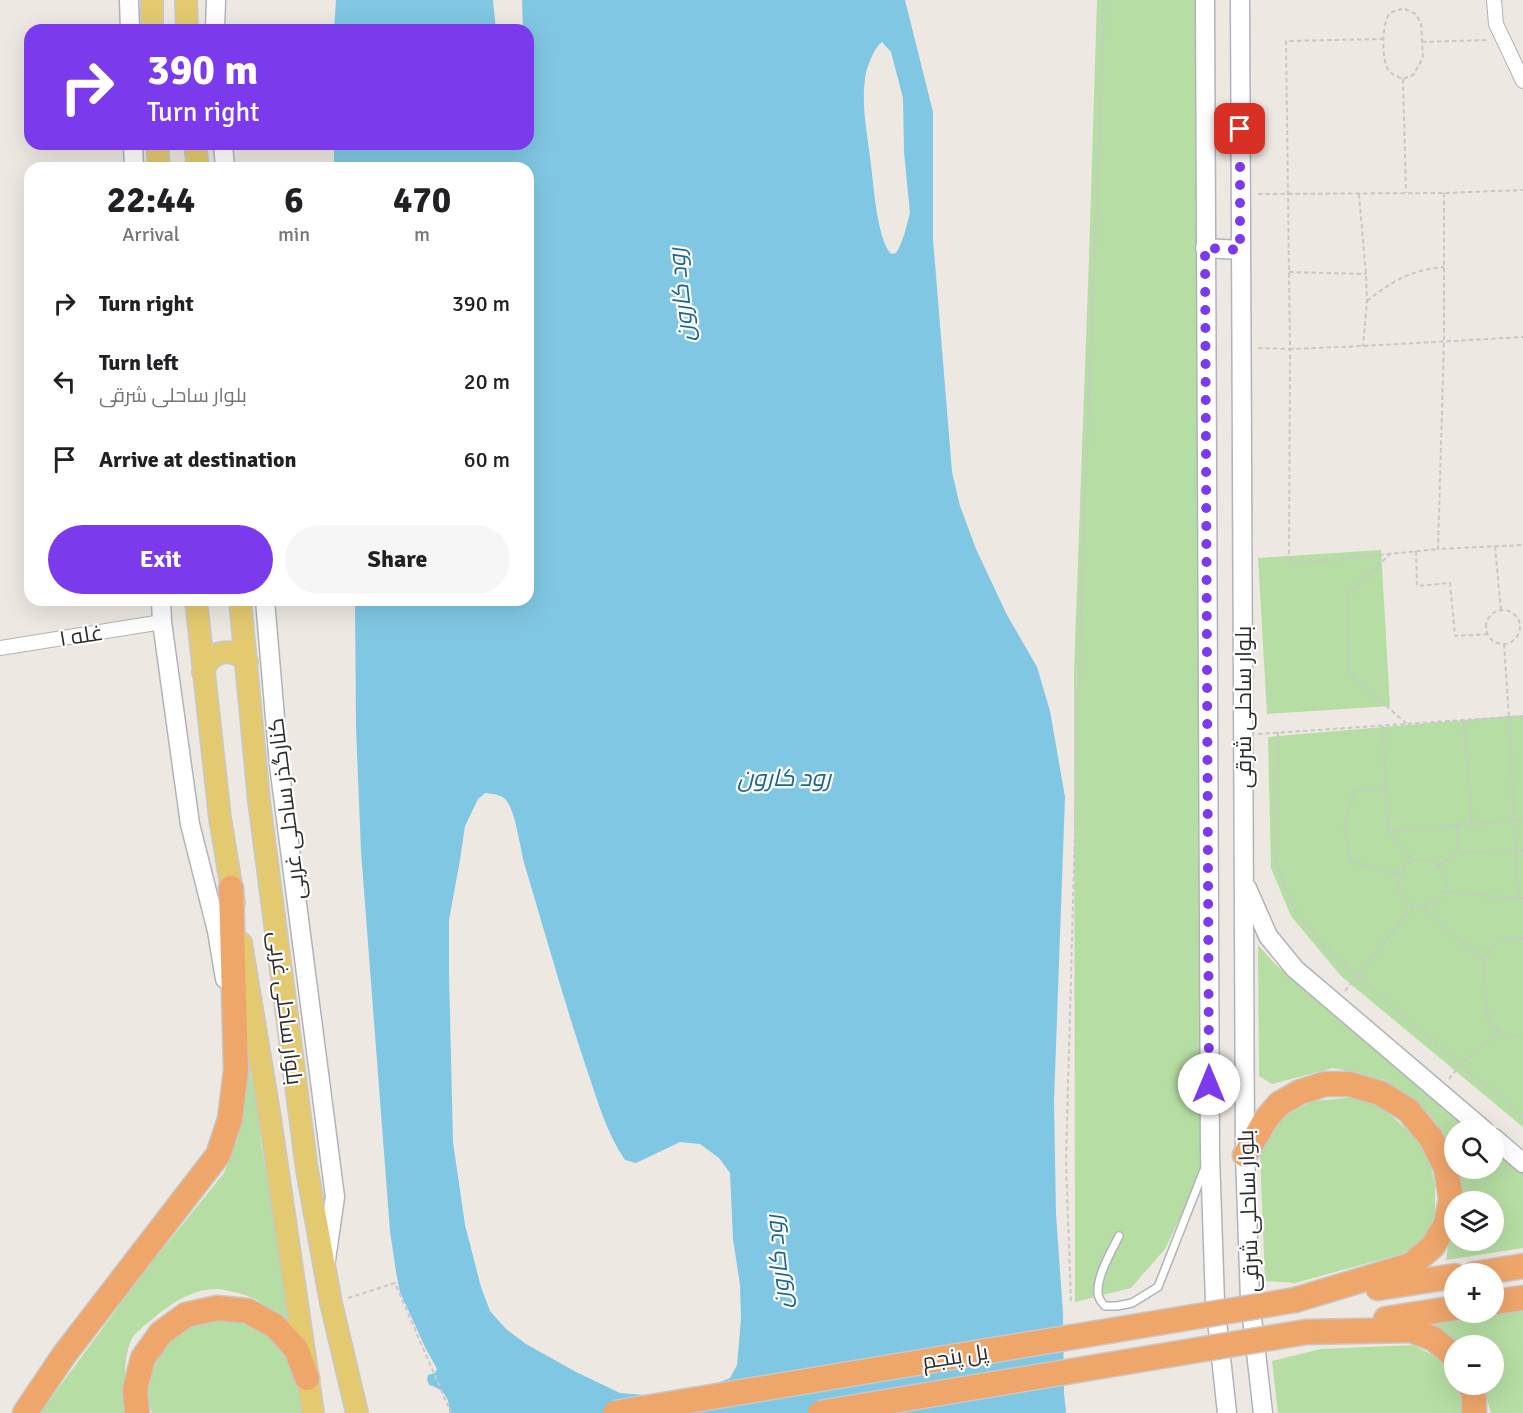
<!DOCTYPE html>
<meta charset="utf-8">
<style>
:root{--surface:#fff;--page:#f6f6f6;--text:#202124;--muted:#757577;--accent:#7c3aed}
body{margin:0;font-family:Signika,Cairo,sans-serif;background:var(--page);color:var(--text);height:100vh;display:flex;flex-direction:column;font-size:22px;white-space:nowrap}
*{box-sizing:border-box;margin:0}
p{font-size:20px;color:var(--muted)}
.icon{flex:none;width:33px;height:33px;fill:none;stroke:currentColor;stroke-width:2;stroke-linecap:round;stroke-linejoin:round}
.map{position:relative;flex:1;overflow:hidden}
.details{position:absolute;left:24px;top:162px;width:510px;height:444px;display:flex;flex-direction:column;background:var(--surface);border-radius:18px;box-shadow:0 6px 24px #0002}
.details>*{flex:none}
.top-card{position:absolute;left:24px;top:24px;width:510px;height:126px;border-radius:18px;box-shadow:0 6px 24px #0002;background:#7c3aed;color:#fff;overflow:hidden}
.controls{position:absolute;left:1444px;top:1119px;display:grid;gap:12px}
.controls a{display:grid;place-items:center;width:60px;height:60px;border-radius:50%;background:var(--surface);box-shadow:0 6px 24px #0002;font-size:30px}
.pin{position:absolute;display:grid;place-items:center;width:51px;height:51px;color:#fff;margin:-26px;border-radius:12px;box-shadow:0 3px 9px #0006}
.me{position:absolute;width:66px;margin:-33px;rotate:0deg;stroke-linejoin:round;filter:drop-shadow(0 0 4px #0008)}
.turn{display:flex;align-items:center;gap:21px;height:126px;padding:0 24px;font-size:27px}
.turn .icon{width:78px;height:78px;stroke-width:2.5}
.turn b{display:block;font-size:42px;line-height:51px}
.eta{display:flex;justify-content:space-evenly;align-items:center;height:102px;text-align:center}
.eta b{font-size:36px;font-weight:700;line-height:42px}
.primary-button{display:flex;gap:12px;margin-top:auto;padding:12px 24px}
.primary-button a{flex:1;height:69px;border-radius:36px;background:var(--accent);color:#fff;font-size:24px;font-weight:700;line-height:69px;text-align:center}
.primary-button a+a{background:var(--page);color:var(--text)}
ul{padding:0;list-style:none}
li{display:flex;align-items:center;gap:18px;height:78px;padding:0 24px}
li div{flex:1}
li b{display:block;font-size:22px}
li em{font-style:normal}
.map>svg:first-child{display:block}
.green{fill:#b6dda4}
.water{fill:#80c7e3;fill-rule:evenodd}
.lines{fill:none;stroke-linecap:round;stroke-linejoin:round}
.lane-casing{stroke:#b1b3bb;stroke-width:10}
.street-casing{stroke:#b1b3bb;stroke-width:16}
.secondary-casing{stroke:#b1b3bb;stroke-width:21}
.primary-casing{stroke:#c8c8c8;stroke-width:24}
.highway-casing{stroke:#c8c8c8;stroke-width:27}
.path{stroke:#c8c8c8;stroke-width:2;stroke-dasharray:4.5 3;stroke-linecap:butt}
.lane{stroke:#fff;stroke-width:7}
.street{stroke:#fff;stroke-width:14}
.secondary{stroke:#fff;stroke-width:18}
.primary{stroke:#e3ca70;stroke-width:21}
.highway{stroke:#eea66b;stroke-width:24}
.highway-bridge-casing{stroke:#c8c8c8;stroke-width:27;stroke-linecap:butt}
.highway-bridge{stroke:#eea66b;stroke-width:24}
.route{stroke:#7c3aed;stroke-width:10;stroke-dasharray:0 18}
.labels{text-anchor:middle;stroke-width:4.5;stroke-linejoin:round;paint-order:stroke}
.street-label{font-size:22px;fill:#2d2d2d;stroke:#fff}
.water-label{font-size:24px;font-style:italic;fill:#1c6792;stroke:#fff}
</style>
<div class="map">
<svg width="1523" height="1413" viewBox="0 0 1523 1413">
<rect width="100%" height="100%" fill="#ede8e1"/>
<path class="green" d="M1097 0H1205L1210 1156 1165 1249 1131 1288 1075 1302 1074 672 1089 257Z
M1381 550 1390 706 1267 714 1258 558Z
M1523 715V1127L1341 976 1291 916 1271 868 1268 737Z
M1258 945 1275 964 1471 1129 1455 1130V1155L1429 1114 1385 1080 1333 1068 1272 1084 1259 1076Z
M243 1033 258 1114 261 1143 296 1344C286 1329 275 1312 260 1302 254 1297 242 1294 234 1292 229 1291 222 1289 216 1289 191 1289 169 1305 150 1321 144 1326 135 1332 131 1340 122 1363 124 1391 132 1413H40L145 1271 224 1173 237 1141 243 1115Z
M1357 1097 1384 1109 1413 1135 1429 1159 1435 1185V1217L1420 1245 1401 1254 1295 1283 1265 1281 1260 1154 1283 1117 1313 1101Z
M1494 1149 1523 1173V1248L1446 1260 1448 1246 1455 1229V1240H1494V1202L1464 1201 1458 1169 1494 1168Z
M226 1310 265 1329 283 1353 298 1381 302 1413H152L144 1388 167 1329Z
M1523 1310V1413H1491L1483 1385 1494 1384V1346L1460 1345 1457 1341 1426 1323Z
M1414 1345C1431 1355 1452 1362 1455 1384L1457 1385 1463 1398 1465 1413H1278L1272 1361 1321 1349Z"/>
<path class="water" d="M336 0H493L496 30H334Z
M522 0H905L933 112V239L952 472 960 506 976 549 1006 613 1037 667 1050 711 1065 797 1054 1101 1056 1214 1063 1314 1064 1393 1066 1413H449C451 1399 443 1388 429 1385L427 1380 428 1375 435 1373 437 1369 425 1347 400 1292 396 1272 390 1231 361 851 356 728 355 600H528V168H334V144H510L512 148 515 149 519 147V144H528V30H523ZM882 42 891 52 903 98 904 152 910 213 904 235 899 248 896 253 891 254C888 250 886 247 884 242 876 219 874 190 871 165 868 137 861 107 865 79 866 69 874 47 882 42ZM485 793C493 794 500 794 506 800 516 812 520 849 525 866 545 933 564 1001 586 1067 597 1099 606 1132 625 1160L636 1163 680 1142 700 1144 719 1158 730 1173 733 1239 740 1285 741 1319 737 1365 730 1378 718 1383 644 1395 620 1393 576 1372 526 1344 506 1329 490 1311 481 1287 465 1225 453 1142 449 973V920L460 860 465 826 478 799Z"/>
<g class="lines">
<defs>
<path id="lane" d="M1119 1236C1112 1250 1098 1274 1098 1290 1097 1297 1101 1302 1105 1306H1117L1132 1303 1158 1287 1204 1170"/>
<path id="street" d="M1494 0 1496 24 1523 81
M0 648 162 622"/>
<path id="secondary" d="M129 0 130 30
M1205 0 1210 1156 1215 1302 1227 1413
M1240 0 1245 1155 1250 1300 1263 1413
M215 30 216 0
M133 144 134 168
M223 144 225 168
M1205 248 1240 250
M161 600 162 622 190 824 217 931 225 979
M265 600 279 765 335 1197 326 1260
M1247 888 1268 936 1295 969 1484 1130
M1494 1138 1523 1163"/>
<path id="primary" d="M152 0V30
M186 0 187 30
M157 144 159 168
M195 144 198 168
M196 600 220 818 234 903
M240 600 259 801 307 1170 331 1303 357 1413
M203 672C209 650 233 646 247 662
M241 943 270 1118 313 1413"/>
<path id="highway" d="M1245 1155 1266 1119 1279 1104 1300 1092 1325 1084H1349L1380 1093 1408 1110 1431 1138 1446 1168 1451 1199 1446 1224 1433 1246 1411 1265 1295 1300
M1474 1274 1523 1266
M1378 1288 1455 1276
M1494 1302 1523 1298
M1386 1319 1455 1308
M1306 1332 1411 1330 1434 1339 1455 1357
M1471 1384 1474 1398V1413
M25 1413 64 1355 218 1155 230 1119 236 1070 231 888
M137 1413 135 1389 143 1358 161 1333 186 1315 217 1308 248 1311 275 1326 296 1349 307 1378"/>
</defs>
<use href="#lane" class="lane-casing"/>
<use href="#street" class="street-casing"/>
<use href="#secondary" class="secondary-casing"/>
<use href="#primary" class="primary-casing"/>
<use href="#highway" class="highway-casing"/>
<path class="path" d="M1405 9 1416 14 1421 24 1423 58 1413 75 1403 79C1399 77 1393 75 1390 72 1381 64 1382 26 1388 16 1393 10 1398 10 1405 9Z
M1384 39 1286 41 1290 349 1363 346 1523 337
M1422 42 1488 40
M1403 79 1406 193
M1444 193V342L1438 549 1523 545
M1258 194 1444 193 1523 190
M1359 194 1366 274 1367 301 1363 346
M1289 272 1366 274
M1367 301C1392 281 1411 270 1444 267
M1258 348 1290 349 1289 564 1438 549
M1495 546 1501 611
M1416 551 1417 586 1450 583 1455 636 1487 634
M1391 553 1348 595 1349 673 1407 724
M1486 627a17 17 0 1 1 34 0a17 17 0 1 1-34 0Z
M1504 644 1509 717 1518 898H1523
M1464 720 1472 824
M1383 726 1388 831 1523 820
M1278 732 1277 865 1295 911 1317 939 1357 976 1460 1065 1523 1116
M1258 734 1523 716
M1385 789 1354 790 1352 802 1346 817 1344 826 1349 847V861L1399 874
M1457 825 1458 853 1523 850
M1388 831 1412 861
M1398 883a24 24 0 1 1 48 0a24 24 0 1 1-48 0Z
M1439 865 1458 853
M1446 892 1518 898
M1422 908 1484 961
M1523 938C1508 937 1496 940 1487 954 1486 957 1484 959 1484 963 1483 970 1485 979 1485 986 1486 1004 1484 1027 1505 1034 1511 1036 1517 1037 1523 1035
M1345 991 1413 906
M1449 1079 1460 1065 1499 1032
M348 1298 395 1283 451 1413
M1071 1301 1066 1161 1082 572 1102 71 1104 0"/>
<use href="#lane" class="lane"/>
<use href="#street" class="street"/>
<use href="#secondary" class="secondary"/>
<use href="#primary" class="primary"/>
<use href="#highway" class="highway"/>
<defs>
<path id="highway-bridge" d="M615 1413 1295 1300
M820 1413 1306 1332"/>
</defs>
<use href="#highway-bridge" class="highway-bridge-casing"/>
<use href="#highway-bridge" class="highway-bridge"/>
</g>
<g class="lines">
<path class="route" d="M1209 1084 1205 248 1240 250V129"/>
</g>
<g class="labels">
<g class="street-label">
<text transform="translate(81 635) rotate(-9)" y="8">غله ۱</text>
<text transform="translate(1243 707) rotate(-90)" y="8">بلوار ساحلی شرقی</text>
<text transform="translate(286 809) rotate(-97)" y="8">کنارگذر ساحلی غربی</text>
<text transform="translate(286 1008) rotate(83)" y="8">بلوار ساحلی غربی</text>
<text transform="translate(1248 1211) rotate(-92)" y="8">بلوار ساحلی شرقی</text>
<text transform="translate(955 1356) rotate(-9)" y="8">پل پنجم</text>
</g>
<g class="water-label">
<text transform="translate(681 295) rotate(-96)" y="8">رود کارون</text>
<text x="784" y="786">رود کارون</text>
<text transform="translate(778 1262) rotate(-96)" y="8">رود کارون</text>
</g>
</g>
</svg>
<div class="controls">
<a><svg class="icon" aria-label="search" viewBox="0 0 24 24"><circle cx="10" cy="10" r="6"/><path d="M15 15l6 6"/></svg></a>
<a><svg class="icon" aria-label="layers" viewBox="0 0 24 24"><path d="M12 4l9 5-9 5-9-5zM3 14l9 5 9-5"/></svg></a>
<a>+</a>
<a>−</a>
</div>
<div class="pin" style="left:1240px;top:129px;background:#d93025"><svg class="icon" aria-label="arrive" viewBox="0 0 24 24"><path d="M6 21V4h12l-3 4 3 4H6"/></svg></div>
<svg class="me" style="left:1209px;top:1084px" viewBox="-20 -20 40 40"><circle r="19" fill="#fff"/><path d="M0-13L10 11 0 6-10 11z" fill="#7c3aed"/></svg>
<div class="top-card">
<div class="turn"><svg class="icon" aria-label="right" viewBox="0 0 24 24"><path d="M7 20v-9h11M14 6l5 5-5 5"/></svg><div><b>390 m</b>Turn right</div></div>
</div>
<section class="details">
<div class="eta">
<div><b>22:44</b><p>Arrival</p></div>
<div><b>6</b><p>min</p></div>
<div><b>470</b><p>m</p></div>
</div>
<ul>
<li><svg class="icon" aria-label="right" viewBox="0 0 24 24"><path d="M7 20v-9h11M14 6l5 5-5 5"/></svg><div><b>Turn right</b></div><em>390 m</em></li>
<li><svg class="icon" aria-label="left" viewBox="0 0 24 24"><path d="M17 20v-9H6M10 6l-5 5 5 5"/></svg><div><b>Turn left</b><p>بلوار ساحلی شرقی</p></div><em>20 m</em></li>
<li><svg class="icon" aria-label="arrive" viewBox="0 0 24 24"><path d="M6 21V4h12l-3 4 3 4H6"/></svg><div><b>Arrive at destination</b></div><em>60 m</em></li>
</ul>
<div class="primary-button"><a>Exit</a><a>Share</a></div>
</section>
</div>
